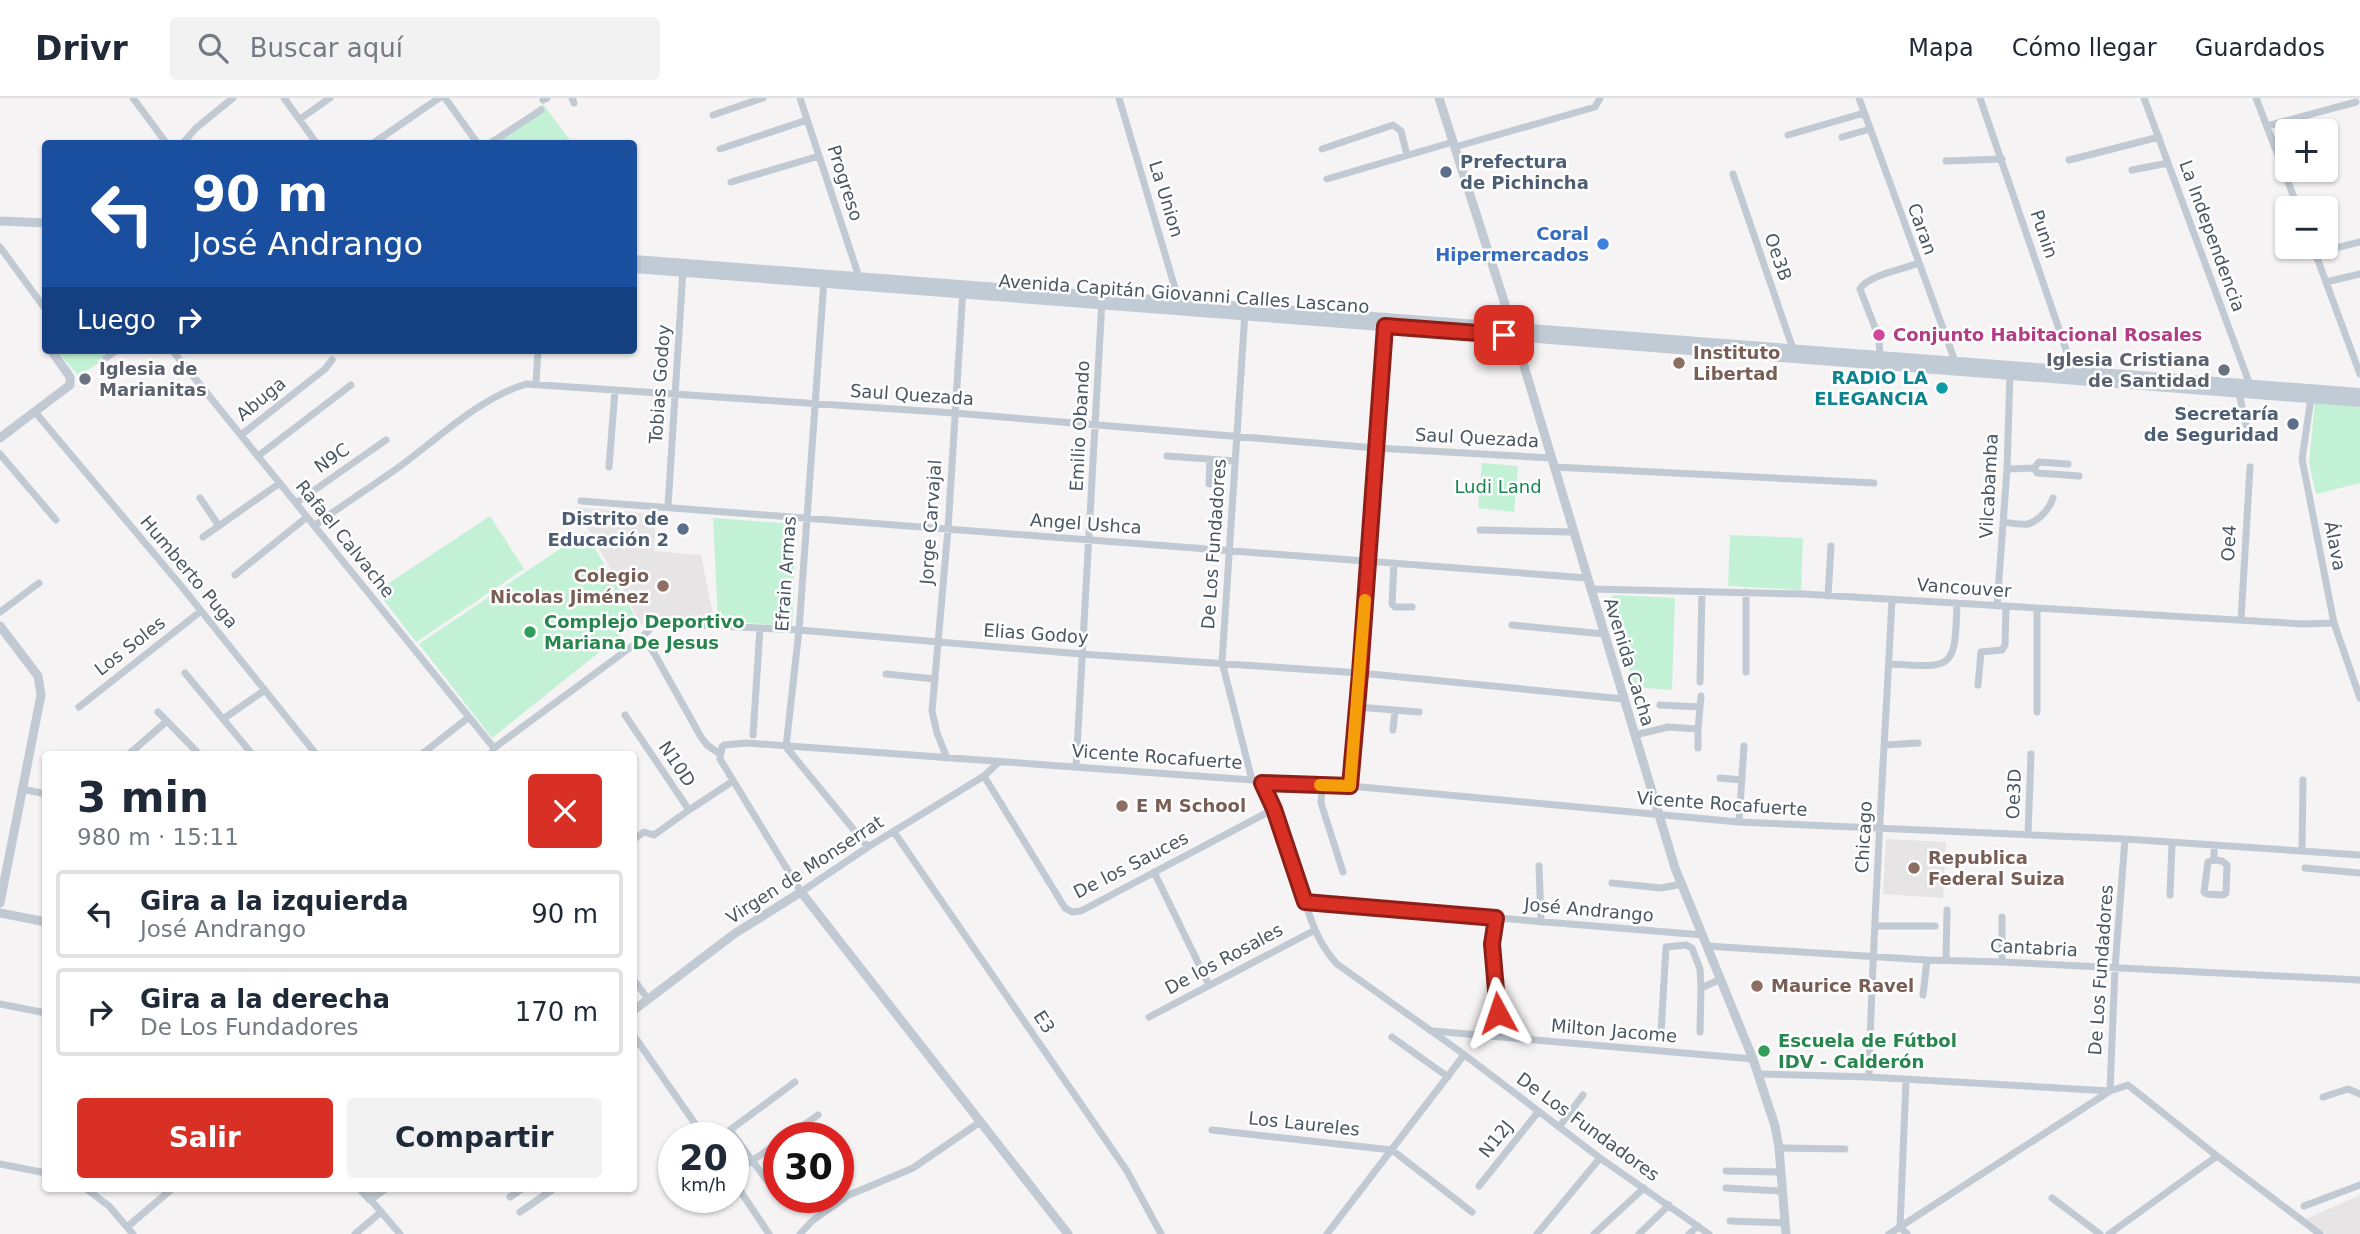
<!DOCTYPE html>
<html lang="es">
<meta charset="utf-8">
<style>
:root{--surface:#fff;--page:#f2f2f3;--text:#1f2937;--muted:#747a83;--line:#e0e1e3;--accent:#d93025}
body{margin:0;font-family:"DejaVu Sans",sans-serif;background:var(--page);color:var(--text);height:100vh;display:flex;flex-direction:column;font-size:26px;white-space:nowrap}
*{box-sizing:border-box;margin:0}
p{font-size:23px;color:var(--muted)}
.icon{flex:none;width:38px;height:38px;fill:none;stroke:currentColor;stroke-width:2;stroke-linecap:round;stroke-linejoin:round}
.map{position:relative;flex:1;overflow:hidden}
.drawer{position:absolute;left:42px;top:653px;width:595px;height:441px;display:flex;flex-direction:column;background:var(--surface);border-radius:7px;box-shadow:0 2px 5px #0004}
.drawer>*{flex:none}
.hud{position:absolute;left:42px;top:42px;width:595px;height:214px;border-radius:7px;box-shadow:0 2px 5px #0004;background:#1a4fa0;color:#fff;overflow:hidden}
.controls{position:absolute;left:2275px;top:21px;display:grid;gap:14px}
.controls a{display:grid;place-items:center;width:63px;height:63px;border-radius:7px;background:var(--surface);box-shadow:0 2px 5px #0004;font-size:35px}
.speed{position:absolute;left:658px;top:1024px;display:flex;gap:14px;font-size:35px;font-weight:700;text-align:center}
.speed>*{display:grid;place-content:center;width:91px;height:91px;border-radius:50%;background:var(--surface);box-shadow:0 2px 5px #0004;line-height:1}
.speed small{font-size:18px;font-weight:400}
.speed .limit{border:10px solid #d22;background:#fff;color:#111}
.pin{position:absolute;display:grid;place-items:center;width:60px;height:60px;color:#fff;margin:-30px;border-radius:14px;box-shadow:0 4px 10px #0006}
.me{position:absolute;width:77px;margin:-38px;rotate:355deg;stroke-linejoin:round;filter:drop-shadow(0 0 5px #0008)}
.turn{display:flex;align-items:center;gap:24px;height:147px;padding:0 35px;font-size:32px}
.turn .icon{width:91px;height:91px;stroke-width:2.5}
.turn b{display:block;font-size:49px;line-height:60px}
.then{display:flex;align-items:center;height:66px;padding:0 35px;background:#0003;gap:14px;font-size:26px}
.round{display:grid;place-items:center;flex:none;width:74px;height:74px;border-radius:7px;background:var(--page)}
.head{display:flex;align-items:center;justify-content:space-between;height:119px;padding:0 35px}
h1{font-size:42px;font-weight:700;line-height:52px}
.cta{display:flex;gap:14px;margin-top:auto;padding:14px 35px}
.cta a{flex:1;height:80px;border-radius:7px;background:var(--accent);color:#fff;font-size:28px;font-weight:700;line-height:80px;text-align:center}
.cta a+a{background:var(--page);color:var(--text)}
ul{padding:0;list-style:none}
li{display:flex;align-items:center;gap:21px;height:88px;margin:0 14px 10px;padding:0 21px;border:4px solid var(--line);border-radius:7px}
li div{flex:1}
li b{display:block;font-size:26px}
li em{font-style:normal}
header{display:flex;align-items:center;gap:42px;box-sizing:border-box;height:98px;padding:0 35px;background:var(--surface);border-bottom:2px solid var(--line)}
header strong{font-size:33px}
nav{display:flex;gap:38px;margin-inline-start:auto;font-size:24px}
.search{width:490px;height:63px;background:var(--page);display:flex;align-items:center;gap:18px;box-sizing:border-box;padding:0 24px;border-radius:7px;color:var(--muted);font-size:26px}
.map>svg:first-child{display:block}
.education{fill:#e6e4e5}
.green{fill:#c3f1d5}
.lines{fill:none;stroke-linecap:round;stroke-linejoin:round}
.minor{stroke:#c1cad2;stroke-width:7}
.tertiary{stroke:#c1cad2;stroke-width:9}
.secondary{stroke:#c1cbd6;stroke-width:10}
.route-casing{stroke:#8d1f18;stroke-width:18}
.route{stroke:#d93025;stroke-width:12}
.slow{stroke:#f59e0b;stroke-width:12}
.service-dot{fill:#5c6f8a;stroke:#fff;stroke-width:2.5}
.shop-dot{fill:#3f7fe0;stroke:#fff;stroke-width:2.5}
.hotel-dot{fill:#d1479c;stroke:#fff;stroke-width:2.5}
.education-dot{fill:#8d6e63;stroke:#fff;stroke-width:2.5}
.worship-dot{fill:#6b7280;stroke:#fff;stroke-width:2.5}
.culture-dot{fill:#0f9aa8;stroke:#fff;stroke-width:2.5}
.leisure-dot{fill:#2e9e5b;stroke:#fff;stroke-width:2.5}
.labels{text-anchor:middle;stroke-width:5;stroke-linejoin:round;paint-order:stroke}
.service-label{font-size:18px;font-weight:bold;fill:#4e5e75;stroke:#fff;text-anchor:end}
.street-label{font-size:18px;fill:#4a5661;stroke:#fff}
.shop-label{font-size:18px;font-weight:bold;fill:#366cbe;stroke:#fff;text-anchor:end}
.hotel-label{font-size:18px;font-weight:bold;fill:#b23c85;stroke:#fff;text-anchor:start}
.education-label{font-size:18px;font-weight:bold;fill:#785e54;stroke:#fff;text-anchor:start}
.worship-label{font-size:18px;font-weight:bold;fill:#5b616d;stroke:#fff;text-anchor:end}
.culture-label{font-size:18px;font-weight:bold;fill:#0d838f;stroke:#fff;text-anchor:end}
.park-label{font-size:18px;fill:#17864f;stroke:#fff}
.leisure-label{font-size:18px;font-weight:bold;fill:#27864d;stroke:#fff;text-anchor:start}
</style>
<header>
<strong>Drivr</strong>
<div class="search"><svg class="icon" aria-label="search" viewBox="0 0 24 24"><circle cx="10" cy="10" r="6"/><path d="M15 15l6 6"/></svg>Buscar aquí</div>
<nav><a>Mapa</a><a>Cómo llegar</a><a>Guardados</a></nav>
</header>
<div class="map">
<svg width="2360" height="1136" viewBox="0 0 2360 1136">
<rect width="100%" height="100%" fill="#f5f3f3"/>
<path class="education" d="M576 409 656 416 654 453 701 457 714 522 656 518 641 526Z
M1886 741 1946 744 1943 800 1883 796Z
M2360 1097V1136H2326L2306 1121Z"/>
<path class="green" d="M543 6 572 45 489 46Z
M56 252H100L106 260 79 278Z
M2315 304 2360 307V385L2316 396 2309 365Z
M1482 365 1518 368 1514 414 1478 410Z
M490 418 524 471 416 544 377 493Z
M713 420 796 426 792 529 718 522Z
M585 434 638 523 492 640 419 546Z
M1730 437 1803 440 1801 492 1728 488Z
M1615 497 1675 500 1672 592 1635 589 1610 507 1611 499Z"/>
<g class="lines">
<path class="minor" d="M133 0 167 46
M284 0 317 46
M445 0 478 46
M572 0 574 5
M800 0 859 179
M1119 0 1180 207
M1859 0 1956 266
M1980 0 2074 275
M2144 0 2250 287
M2256 0 2298 110
M543 2 547 0
M713 17 763 0
M300 21 330 0
M2267 28 2356 4
M1788 37 1864 15
M1842 39 1870 31
M182 46 196 30 233 0
M372 46 439 0
M489 46 541 12
M1455 49 1595 9 1600 0
M720 51 807 22
M1322 51 1393 27 1401 33 1407 57
M2069 62 2159 39
M1946 63 2002 61
M2132 72 2168 65
M1733 76 1793 251
M1327 81 1453 44
M731 84 819 58
M0 149 46 212
M2313 149 2360 276
M2316 155 2360 144
M824 182 799 532 786 649 868 749
M2326 184 2360 176
M1245 214 1222 564 1252 682
M172 252 494 650
M1880 258 1879 244 1874 227 1860 191C1868 177 1902 172 1918 165
M106 260 117 252
M536 286 538 252
M2239 295 2246 327
M2311 300 2302 361 2334 525 2360 600
M35 314 182 489 316 656
M241 337 325 271 332 262
M0 356 56 422
M258 358 351 287
M1167 358 1235 363
M609 369 615 292
M1554 369 1874 385
M2034 370 2039 364 2068 366
M2007 371 2034 370 2037 375 2079 378
M1209 386 1210 361
M200 400 219 428
M581 403 1587 480
M296 405 386 342
M668 408 683 172
M2004 424C2011 425 2021 427 2028 426 2039 423 2050 410 2053 400
M314 428C342 407 371 389 399 369 440 339 478 301 526 286L954 315 1376 350 1551 360
M1480 432 1574 434
M203 439 280 385
M1394 465 1392 506 1395 509H1412
M235 477 307 419
M1591 491 1803 496 2303 526 2334 525
M1828 498 1831 448
M1997 508 2007 371 2010 274
M0 514 39 485
M2241 522 2250 369
M1512 527 1604 536
M642 539 654 555 701 639 707 647 720 656
M1889 566C1954 570 1955 572 1957 505
M1746 574V494
M185 575 252 656
M886 576 935 581
M1700 584 1702 494
M1978 587 1981 554 2002 552 2005 547 2006 508
M1660 607 1700 609
M79 609 201 513
M1357 609 1419 614
M158 614 199 656
M2037 614V511
M625 617 689 712 654 737 644 734 634 741
M223 621 265 592
M1393 632 1395 612
M753 637 760 530
M1635 637 1668 629 1698 631 1701 598
M1885 647 1918 645
M1698 650V631
M129 656 167 623
M422 656 469 619
M491 656 494 650 635 546 653 528 660 525 799 532 1081 556 1360 575 1624 601
M947 660 937 635 932 613 948 431 963 191
M998 665 984 678 868 749 801 794 720 661 722 649 724 647 747 645 1252 682 1262 685 1350 688 1739 724 2125 741 2360 757
M1076 669 1102 202
M984 678 1065 810 1072 814 1081 813 1274 711
M1720 680 1742 682
M1262 685C1276 717 1287 750 1298 783 1308 812 1315 843 1337 866L1458 952 1600 1060 1709 1136
M1322 687 1321 705 1343 774
M1350 688 1360 575 1385 225
M22 691 46 696
M689 712 733 683
M1739 724 1744 648
M894 734 1127 1073 1161 1136
M2028 737 2031 656
M2302 753 2303 682
M2214 762 2222 763 2227 767 2226 795 2223 797 2207 796 2204 794 2208 764 2214 762V749
M1539 768 1541 824
M2305 770 2360 775
M1154 774 1209 887
M1612 785 1661 790 1682 786
M2170 797 2172 745
M1305 804 1703 837
M1496 820 1492 846 1498 915
M1875 828H1935
M1707 848 1927 862 2002 864 2360 882
M1946 862 1947 812
M2002 864V819
M634 882 648 901
M1923 897 1927 862
M0 906 46 915
M1149 919 1315 832
M1433 933 1753 961
M1700 934 1701 890
M1661 935 1666 849 1686 847 1692 850 1700 871 1701 890 1721 881
M634 938 705 1040
M1392 939 1448 979
M1758 976 1869 979 2110 993
M1869 979C1873 820 1884 660 1892 501
M1906 983 1900 1129 1907 1136
M2110 993 2115 870 2125 741
M2323 999 2348 991 2360 996
M1559 1029 1583 997
M1212 1032 1392 1052 1472 1114
M785 1040 818 1017
M1779 1050 1845 1051
M0 1066 46 1075
M1726 1073 1781 1074
M733 1076 779 1044
M733 1082 769 1136
M1479 1088 1538 1014
M85 1090 109 1108 133 1136
M1726 1090 1782 1093
M779 1095H776L730 1032 795 984
M510 1099 523 1090
M2052 1100 2100 1136
M370 1101 400 1136
M2304 1108 2360 1087
M520 1114 552 1092
M1730 1123 1784 1125
M127 1129 173 1090
M355 1136 381 1114
M800 1136 812 1123 849 1097 913 1070 980 1024
M1327 1136 1464 957
M1537 1136 1600 1060
M1594 1136 1644 1090
M1639 1136 1669 1107
M1689 1136 1698 1128
M1889 1136 2110 993 2128 987 2217 1058 2320 1136
M2109 1136 2217 1058"/>
<path class="tertiary" d="M1439 0 1512 228 1675 770 1753 961 1775 1028 1779 1050 1786 1136
M0 123 46 125
M0 340 70 287V279L51 252
M0 528 38 578 41 597 0 805
M0 815 46 824
M634 912 734 836 801 794 1068 1136
M360 1090 370 1101 385 1090"/>
<path class="secondary" d="M634 162 2360 295
M634 170 2360 304"/>
</g>
<g class="lines">
<defs>
<path id="route" d="M1498 915 1492 846 1496 820 1305 804 1274 711 1262 685 1350 688 1360 575 1385 228 1504 237"/>
</defs>
<use href="#route" class="route-casing"/>
<use href="#route" class="route"/>
<path class="slow" d="M1320 687 1350 688 1365 502"/>
</g>
<g class="service-dot">
<circle cx="1446" cy="74" r="7"/>
<circle cx="2293" cy="326" r="7"/>
<circle cx="683" cy="431" r="7"/>
</g>
<circle class="shop-dot" cx="1603" cy="146" r="7"/>
<circle class="hotel-dot" cx="1879" cy="237" r="7"/>
<g class="education-dot">
<circle cx="1679" cy="265" r="7"/>
<circle cx="663" cy="488" r="7"/>
<circle cx="1122" cy="708" r="7"/>
<circle cx="1914" cy="770" r="7"/>
<circle cx="1757" cy="888" r="7"/>
</g>
<g class="worship-dot">
<circle cx="2224" cy="272" r="7"/>
<circle cx="85" cy="281" r="7"/>
</g>
<circle class="culture-dot" cx="1942" cy="290" r="7"/>
<g class="leisure-dot">
<circle cx="530" cy="534" r="7"/>
<circle cx="1764" cy="953" r="7"/>
</g>
<g class="labels">
<g class="service-label">
<text x="1460" y="70" text-anchor="start">Prefectura<tspan x="1460" dy="21">de Pichincha</tspan></text>
<text x="2279" y="322">Secretaría<tspan x="2279" dy="21">de Seguridad</tspan></text>
<text x="669" y="427">Distrito de<tspan x="669" dy="21">Educación 2</tspan></text>
</g>
<g class="street-label">
<text transform="translate(845 85) rotate(72)" y="6">Progreso</text>
<text transform="translate(1166 101) rotate(73)" y="6">La Union</text>
<text transform="translate(1922 131) rotate(70)" y="6">Caran</text>
<text transform="translate(2044 136) rotate(71)" y="6">Punin</text>
<text transform="translate(2212 138) rotate(70)" y="6">La Independencia</text>
<text transform="translate(1778 159) rotate(71)" y="6">Oe3B</text>
<text transform="translate(1184 196) rotate(4)" y="6">Avenida Capitán Giovanni Calles Lascano</text>
<text transform="translate(660 286) rotate(-86)" y="6">Tobias Godoy</text>
<text transform="translate(912 297) rotate(4)" y="6">Saul Quezada</text>
<text transform="translate(261 301) rotate(-39)" y="6">Abuga</text>
<text transform="translate(1080 328) rotate(-87)" y="6">Emilio Obando</text>
<text transform="translate(1477 340) rotate(3)" y="6">Saul Quezada</text>
<text transform="translate(332 360) rotate(-35)" y="6">N9C</text>
<text transform="translate(1989 388) rotate(-87)" y="6">Vilcabamba</text>
<text transform="translate(931 424) rotate(-86)" y="6">Jorge Carvajal</text>
<text transform="translate(1086 426) rotate(4)" y="6">Angel Ushca</text>
<text transform="translate(345 441) rotate(51)" y="6">Rafael Calvache</text>
<text transform="translate(2229 445) rotate(-87)" y="6">Oe4</text>
<text transform="translate(1214 446) rotate(-86)" y="6">De Los Fundadores</text>
<text transform="translate(2335 448) rotate(79)" y="6">Álava</text>
<text transform="translate(189 474) rotate(50)" y="6">Humberto Puga</text>
<text transform="translate(786 476) rotate(-86)" y="6">Efrain Armas</text>
<text transform="translate(1964 490) rotate(4)" y="6">Vancouver</text>
<text transform="translate(1036 536) rotate(4)" y="6">Elias Godoy</text>
<text transform="translate(130 548) rotate(-38)" y="6">Los Soles</text>
<text transform="translate(1629 564) rotate(73)" y="6">Avenida Cacha</text>
<text transform="translate(1157 659) rotate(4)" y="6">Vicente Rocafuerte</text>
<text transform="translate(677 666) rotate(56)" y="6">N10D</text>
<text transform="translate(2014 696) rotate(-88)" y="6">Oe3D</text>
<text transform="translate(1722 706) rotate(4)" y="6">Vicente Rocafuerte</text>
<text transform="translate(1864 739) rotate(-87)" y="6">Chicago</text>
<text transform="translate(1131 767) rotate(-27)" y="6">De los Sauces</text>
<text transform="translate(805 772) rotate(-33)" y="6">Virgen de Monserrat</text>
<text transform="translate(1589 812) rotate(5)" y="6">José Andrango</text>
<text transform="translate(2034 850) rotate(3)" y="6">Cantabria</text>
<text transform="translate(1224 861) rotate(-28)" y="6">De los Rosales</text>
<text transform="translate(2101 872) rotate(-86)" y="6">De Los Fundadores</text>
<text transform="translate(1044 924) rotate(57)" y="6">E3</text>
<text transform="translate(1614 933) rotate(5)" y="6">Milton Jacome</text>
<text transform="translate(1304 1026) rotate(6)" y="6">Los Laureles</text>
<text transform="translate(1588 1029) rotate(36)" y="6">De Los Fundadores</text>
<text transform="translate(1496 1041) rotate(-51)" y="6">N12J</text>
</g>
<g class="shop-label">
<text x="1589" y="142">Coral<tspan x="1589" dy="21">Hipermercados</tspan></text>
</g>
<g class="hotel-label">
<text x="1893" y="243">Conjunto Habitacional Rosales</text>
</g>
<g class="education-label">
<text x="1693" y="261">Instituto<tspan x="1693" dy="21">Libertad</tspan></text>
<text x="649" y="484" text-anchor="end">Colegio<tspan x="649" dy="21">Nicolas Jiménez</tspan></text>
<text x="1136" y="714">E M School</text>
<text x="1928" y="766">Republica<tspan x="1928" dy="21">Federal Suiza</tspan></text>
<text x="1771" y="894">Maurice Ravel</text>
</g>
<g class="worship-label">
<text x="2210" y="268">Iglesia Cristiana<tspan x="2210" dy="21">de Santidad</tspan></text>
<text x="99" y="277" text-anchor="start">Iglesia de<tspan x="99" dy="21">Marianitas</tspan></text>
</g>
<g class="culture-label">
<text x="1928" y="286">RADIO LA<tspan x="1928" dy="21">ELEGANCIA</tspan></text>
</g>
<g class="park-label">
<text x="1498" y="395">Ludi Land</text>
</g>
<g class="leisure-label">
<text x="544" y="530">Complejo Deportivo<tspan x="544" dy="21">Mariana De Jesus</tspan></text>
<text x="1778" y="949">Escuela de Fútbol<tspan x="1778" dy="21">IDV - Calderón</tspan></text>
</g>
</g>
</svg>
<div class="controls">
<a>+</a>
<a>−</a>
</div>
<div class="speed"><div>20<small>km/h</small></div><div class="limit">30</div></div>
<div class="pin" style="left:1504px;top:237px;background:#d93025"><svg class="icon" aria-label="arrive" viewBox="0 0 24 24"><path d="M6 21V4h12l-3 4 3 4H6"/></svg></div>
<svg class="me" style="left:1498px;top:915px" viewBox="-20 -20 40 40"><path d="M0-17L14 15 0 8-14 15z" fill="#d93025" stroke="#fff" stroke-width="4"/></svg>
<div class="hud">
<div class="turn"><svg class="icon" aria-label="left" viewBox="0 0 24 24"><path d="M17 20v-9H6M10 6l-5 5 5 5"/></svg><div><b>90 m</b>José Andrango</div></div>
<div class="then">Luego<svg class="icon" aria-label="right" viewBox="0 0 24 24"><path d="M7 20v-9h11M14 6l5 5-5 5"/></svg></div>
</div>
<section class="drawer">
<div class="head"><div><h1>3 min</h1><p>980 m · 15:11</p></div><a class="round" style="background:#d93025;color:#fff"><svg class="icon" aria-label="close" viewBox="0 0 24 24"><path d="M6 6l12 12M18 6L6 18"/></svg></a></div>
<ul>
<li><svg class="icon" aria-label="left" viewBox="0 0 24 24"><path d="M17 20v-9H6M10 6l-5 5 5 5"/></svg><div><b>Gira a la izquierda</b><p>José Andrango</p></div><em>90 m</em></li>
<li><svg class="icon" aria-label="right" viewBox="0 0 24 24"><path d="M7 20v-9h11M14 6l5 5-5 5"/></svg><div><b>Gira a la derecha</b><p>De Los Fundadores</p></div><em>170 m</em></li>
</ul>
<div class="cta"><a>Salir</a><a>Compartir</a></div>
</section>
</div>
